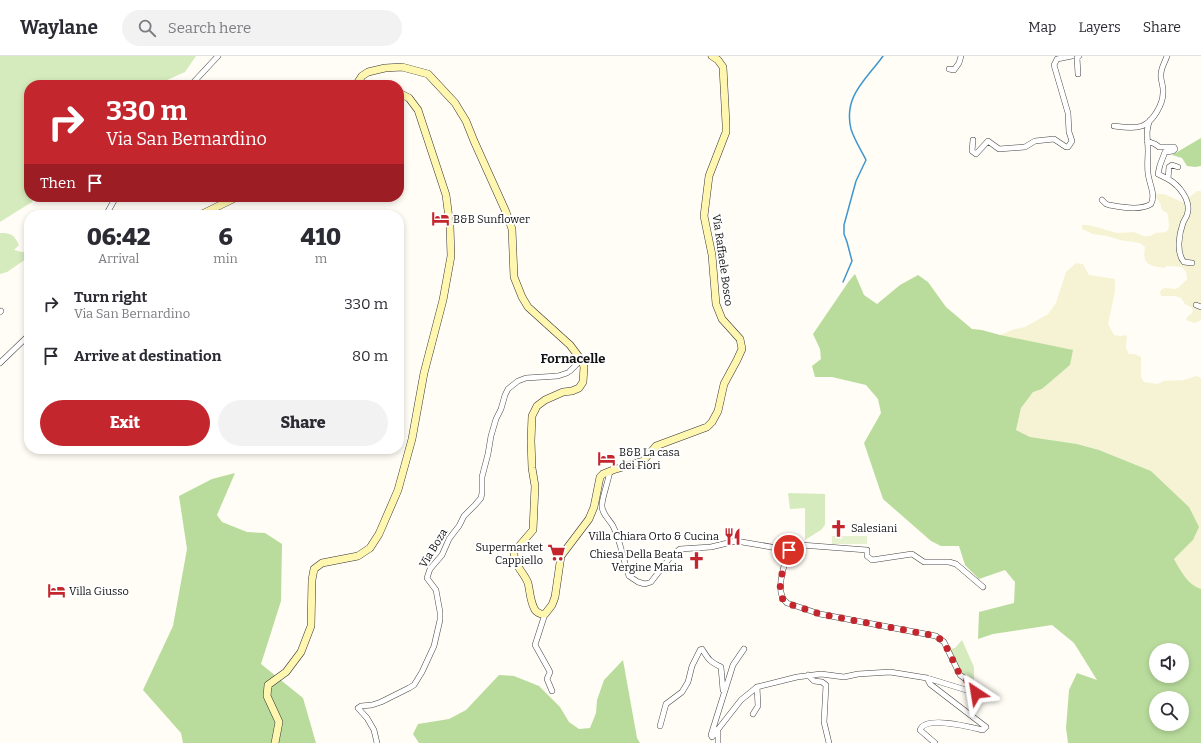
<!DOCTYPE html>
<style>
:root{--surface:#fff;--page:#f2f2f3;--text:#2b2b33;--muted:#7c7c81;--line:#e1e1e2;--accent:#c4262e}
body{margin:0;font-family:Bitter,serif;background:var(--page);color:var(--text);height:100vh;display:flex;flex-direction:column;font-size:15px;white-space:nowrap}
*{box-sizing:border-box;margin:0}
p{font-size:13px;color:var(--muted)}
.icon{flex:none;width:22px;height:22px;fill:none;stroke:currentColor;stroke-width:2;stroke-linecap:round;stroke-linejoin:round}
.map{position:relative;flex:1;overflow:hidden}
.sheet{position:absolute;left:24px;top:154px;width:380px;height:244px;display:flex;flex-direction:column;background:var(--surface);border-radius:16px;box-shadow:0 2px 6px #0003}
.sheet>*{flex:none}
.top-card{position:absolute;left:24px;top:24px;width:380px;height:122px;border-radius:16px;box-shadow:0 2px 6px #0003;background:#c4262e;color:#fff;overflow:hidden}
.buttons{position:absolute;left:1149px;top:587px;display:grid;gap:8px}
.buttons a{display:grid;place-items:center;width:40px;height:40px;border-radius:50%;background:var(--surface);box-shadow:0 2px 6px #0003;font-size:20px}
.pin{position:absolute;display:grid;place-items:center;width:34px;height:34px;color:#fff;margin:-17px;border:2px solid #fff;border-radius:50%;box-shadow:0 1px 4px #0007}
.me{position:absolute;width:44px;margin:-22px;rotate:327deg;stroke-linejoin:round;filter:drop-shadow(0 0 3px #0008)}
.turn{display:flex;align-items:center;gap:14px;height:84px;padding:0 16px;font-size:18px}
.turn .icon{width:52px;height:52px;stroke-width:2.5}
.turn b{display:block;font-size:28px;line-height:34px}
.then{display:flex;align-items:center;height:38px;padding:0 16px;background:#0003;gap:8px;font-size:15px}
.eta{display:flex;justify-content:space-evenly;align-items:center;height:68px;text-align:center}
.eta b{font-size:24px;font-weight:800;line-height:28px}
.primary-button{display:flex;gap:8px;margin-top:auto;padding:8px 16px}
.primary-button a{flex:1;height:46px;border-radius:24px;background:var(--accent);color:#fff;font-size:16px;font-weight:800;line-height:46px;text-align:center}
.primary-button a+a{background:var(--page);color:var(--text)}
ul{padding:0;list-style:none}
li{display:flex;align-items:center;gap:12px;height:52px;padding:0 16px}
li div{flex:1}
li b{display:block;font-size:15px}
li em{font-style:normal}
header{display:flex;align-items:center;gap:24px;box-sizing:border-box;height:56px;padding:0 20px;background:var(--surface);border-bottom:1px solid var(--line)}
header strong{font-size:19px}
nav{display:flex;gap:22px;margin-inline-start:auto;font-size:14px}
.search{width:280px;height:36px;background:var(--page);display:flex;align-items:center;gap:10px;box-sizing:border-box;padding:0 14px;border-radius:22px;color:var(--muted);font-size:15px}
.map>svg:first-child{display:block}
.farmland{fill:#f6f3d4}
.green{fill:#d5ebbd}
.forest{fill:#b9dc9c;fill-rule:evenodd}
.pitch{fill:#e6f2cf}
.lines{fill:none;stroke-linecap:round;stroke-linejoin:round}
.stream{stroke:#3f96cf;stroke-width:1.5}
.street-casing{stroke:#444;stroke-width:6}
.secondary-casing{stroke:#333;stroke-width:8}
.street{stroke:#fff;stroke-width:5}
.secondary{stroke:#fff6b0;stroke-width:7}
.route{stroke:#c4262e;stroke-width:7;stroke-dasharray:0 12.6}
.labels{text-anchor:middle;stroke-width:4;stroke-linejoin:round;paint-order:stroke}
.poi-label{font-size:11px;fill:#111;stroke:#fff;text-anchor:start}
.street-label{font-size:11px;fill:#111;stroke:#fff}
.quarter-label{font-size:13px;font-weight:bold;fill:#111;stroke:#fff}
</style>
<header>
<strong>Waylane</strong>
<div class="search"><svg class="icon" aria-label="search" viewBox="0 0 24 24"><circle cx="10" cy="10" r="6"/><path d="M15 15l6 6"/></svg>Search here</div>
<nav><a>Map</a><a>Layers</a><a>Share</a></nav>
</header>
<div class="map">
<svg width="1201" height="687" viewBox="0 0 1201 687">
<rect width="100%" height="100%" fill="#fffdf5"/>
<path class="farmland" d="M1197 135H1201V264L1195 267 1186 264 1187 261 1192 257 1193 254 1191 251 1185 248 1181 242 1175 240H1161L1160 236 1162 233 1165 232 1175 233 1178 232 1187 223 1186 216 1182 211 1167 210 1164 212 1153 210 1147 207 1145 204 1144 198 1145 191 1140 187 1120 184 1107 180 1093 178 1082 173V169H1089L1117 177 1134 176 1143 180H1150L1156 177 1166 176 1168 174 1169 171 1168 160 1167 157 1162 154 1160 147 1156 141 1157 138H1164L1182 146 1185 145Z
M1076 207 1083 208 1089 219 1115 223V236L1108 268 1114 279 1120 280 1127 279 1126 292 1129 298H1135L1141 301V321L1144 326 1158 328 1163 325 1184 324 1196 320 1201 322V533L1195 531 1181 517 1174 503 1193 484 1189 451 1151 415 1099 394 1077 388 1030 381 1016 374 1021 352 1033 336 1042 333 1070 309 1000 279 1012 274 1025 271 1048 258 1056 247 1066 216Z"/>
<path class="green" d="M0 0H196L185 16 167 24 162 29H29V141H33L34 143 32 146 0 166Z
M0 177C12 177 14 179 19 189L14 194 22 196 29 195V201L7 216 0 218Z
M788 437 825 438V469L821 474 805 484V452L790 453Z
M962 584 974 611V627L961 618 949 593 955 592Z"/>
<path class="forest" d="M1201 82V110L1195 111 1187 110 1182 102 1172 99Z
M855 218 864 239 877 248 900 229 918 219 928 226 946 251 972 273 982 274 1000 279 1073 294 1070 309 1042 333 1033 336 1021 352 1016 374 1030 381 1077 388 1099 394 1151 415 1189 451 1199 471 1193 484 1174 503C1180 514 1188 529 1201 533V687H1068L1066 672 1069 634 1077 617 1097 624 1074 587 1052 569 993 578 978 583 979 556 1014 547 1015 526 1005 514 979 523 965 509 959 490H941L931 485 883 443 864 387 881 357 878 343 866 329 832 321H815L812 310 821 303 820 293 813 278 849 225ZM1156 594H1182V620H1156ZM1156 642H1182V668H1156Z
M235 417 217 459 222 466 247 476 265 477 282 488 281 545 261 608 303 642 316 687H183L181 677 143 634 173 570 187 493 179 440 212 423Z
M623 604 637 682 640 687H419L413 678 418 668 449 663 466 654 499 619 514 620 539 630 560 651 569 666 579 673 590 672 596 657 597 644 604 624Z"/>
<path class="pitch" d="M832 480H867V488H832Z"/>
<g class="lines">
<path class="stream" d="M843 226 852 205 847 186 844 178V169L856 125 866 104C861 94 854 83 851 73 843 40 866 24 883 0"/>
<defs>
<path id="street" d="M949 13 954 14 959 7 961 0
M1078 18 1077 2 1079 0
M191 29 218 0
M1114 70C1123 71 1133 73 1142 70 1153 66 1163 48 1163 37 1164 30 1160 24 1161 18 1161 12 1165 6 1167 0
M973 84 972 95 976 98 988 85 999 93 1025 91 1035 85 1054 83 1066 91H1068L1072 85 1069 76 1068 57 1054 9 1057 3 1072 0
M1147 85 1155 88 1159 91H1174L1175 93 1173 95 1165 96 1160 109 1158 118 1168 123 1169 111 1172 109 1178 111
M1168 123C1179 129 1192 145 1187 159 1186 162 1184 164 1183 167 1179 178 1176 197 1184 206L1192 207
M1102 144 1106 148 1109 149C1122 151 1140 155 1151 148 1156 138 1149 128 1148 117 1147 109 1148 102 1148 95 1148 83 1145 75 1150 64
M106 159 116 141
M1196 249 1201 251
M0 256 1 255
M0 307 29 279
M570 315 580 305H582
M610 415C608 426 603 439 602 448 601 457 609 463 613 470 621 486 623 504 629 520L638 526 645 528 651 526 672 499 680 493 711 491 736 485 789 494 801 489 867 494V500L872 504 912 498 924 506H949L956 508 983 531
M545 558 535 589 549 614 550 616 547 623 552 635
M744 593 733 609 711 679 712 681 741 644 757 631 797 621 821 618 844 621 858 618 890 616 927 622 976 637 979 635 978 632 960 619 944 586 936 580 820 558 787 547C774 537 784 512 787 498L789 494
M808 619 814 625 822 626 826 629 824 666 829 687
M927 622 930 628 986 671 983 674C970 671 925 659 920 674L935 687
M753 658 758 650 757 631
M660 670 666 648 682 636 688 626 692 610 700 594 702 593C709 604 709 605 721 611L723 634
M377 687 374 674 367 662 358 652 361 650 372 649 381 646 409 632 414 629 422 616 434 590 440 564V556L436 534 427 522 430 513 442 499 449 483 455 475 459 470 464 460 475 449 481 442 482 437V421L488 398 491 380 496 363 501 353 505 339 508 333 518 325 526 322 558 320 567 317
M718 687V673"/>
<path id="secondary" d="M356 29 362 20 368 16 385 12 402 11 428 18 455 47 466 65 474 85 506 156 512 173 514 221 522 241 528 251 570 289 582 305 584 311 583 326 579 332 572 335 563 336 545 344 537 350 532 360 531 385 532 412 535 430 533 474 514 496C513 509 524 516 528 527 530 535 530 544 534 552 535 555 538 557 541 558H545L552 549 555 541 561 500 589 463 594 451 600 421 603 418 613 414 643 405 656 390 707 371 712 366 718 355 724 328 737 304 742 293 740 283 722 263 716 248 712 199 704 160 709 120 726 76V68L723 11 718 4 712 0
M200 159 237 141
M275 687 279 666 267 640 268 629 286 616 301 596 311 570 312 524 314 513 322 507 358 500 370 492 379 478 398 434 412 383 424 317 443 244 451 200 450 170 446 139 418 54 409 42 399 37"/>
</defs>
<use href="#street" class="street-casing"/>
<use href="#secondary" class="secondary-casing"/>
<use href="#street" class="street"/>
<use href="#secondary" class="secondary"/>
</g>
<g class="lines">
<path class="route" d="M789 494 787 498C784 512 774 537 786 547L820 558 936 580 944 586 960 619 978 633V636L976 637"/>
</g>
<defs>
<symbol id="hotel-bare" viewBox="-9 -9 18 18"><path d="M-6-4.5h1.5V1H6V5H4.5V3h-9V5H-6ZM-4 0a1.8 1.8 0 1 1 3.6 0ZM.5 0V-2.5h3Q6-2.5 6 0Z" fill="#c4262e" stroke="#fff" stroke-width="2.5" paint-order="stroke"/></symbol>
<symbol id="church-bare" viewBox="-9 -9 18 18"><path d="M-1.2-6h2.4v3.5h3.3v2.4h-3.3V6h-2.4V-.1h-3.3v-2.4h3.3Z" fill="#c4262e" stroke="#fff" stroke-width="2.5" paint-order="stroke"/></symbol>
<symbol id="restaurant-bare" viewBox="-9 -9 18 18"><path d="M-5-6h1v4h1v-4h1v4h1v-4h1v5L-1.5 .5V6h-2V.5L-5-1ZM5-6V6H3V1.5H1.5Q1.5-4 5-6Z" fill="#c4262e" stroke="#fff" stroke-width="2.5" paint-order="stroke"/></symbol>
<symbol id="supermarket-bare" viewBox="-9 -9 18 18"><path d="M-6-5.5h2.5l.6 2H6L4.5 2H-2.5L-4.4-4H-6ZM-1.5 3.2a1.3 1.3 0 1 0 .1 0ZM3 3.2a1.3 1.3 0 1 0 .1 0Z" fill="#c4262e" stroke="#fff" stroke-width="2.5" paint-order="stroke"/></symbol>
</defs>
<g fill-rule="evenodd">
<use href="#hotel-bare" x="428" y="150" width="25" height="25"/>
<use href="#hotel-bare" x="594" y="390" width="25" height="25"/>
<use href="#church-bare" x="826" y="460" width="25" height="25"/>
<use href="#restaurant-bare" x="720" y="468" width="25" height="25"/>
<use href="#supermarket-bare" x="544" y="484" width="25" height="25"/>
<use href="#church-bare" x="684" y="492" width="25" height="25"/>
<use href="#hotel-bare" x="44" y="522" width="25" height="25"/>
</g>
<g class="labels">
<g class="poi-label">
<text x="453" y="167">B&amp;B Sunflower</text>
<text x="619" y="400">B&amp;B La casa<tspan x="619" dy="13">dei Fiori</tspan></text>
<text x="851" y="476">Salesiani</text>
<text x="719" y="484" text-anchor="end">Villa Chiara Orto &amp; Cucina</text>
<text x="543" y="495" text-anchor="end">Supermarket<tspan x="543" dy="13">Cappiello</tspan></text>
<text x="683" y="502" text-anchor="end">Chiesa Della Beata<tspan x="683" dy="13">Vergine Maria</tspan></text>
<text x="69" y="539">Villa Giusso</text>
</g>
<g class="street-label">
<text transform="translate(723 204) rotate(82)" y="4">Via Raffaele Bosco</text>
<text transform="translate(433 492) rotate(-59)" y="4">Via Boza</text>
</g>
<g class="quarter-label">
<text x="573" y="307">Fornacelle</text>
</g>
</g>
</svg>
<div class="buttons">
<a><svg class="icon" aria-label="sound" viewBox="0 0 24 24"><path d="M4 9h4l5-4v14l-5-4H4zM17 9q2 3 0 6"/></svg></a>
<a><svg class="icon" aria-label="search" viewBox="0 0 24 24"><circle cx="10" cy="10" r="6"/><path d="M15 15l6 6"/></svg></a>
</div>
<div class="pin" style="left:789px;top:494px;background:#d93025"><svg class="icon" aria-label="arrive" viewBox="0 0 24 24"><path d="M6 21V4h12l-3 4 3 4H6"/></svg></div>
<svg class="me" style="left:976px;top:637px" viewBox="-20 -20 40 40"><path d="M0-17L14 15 0 8-14 15z" fill="#c4262e" stroke="#fff" stroke-width="4"/></svg>
<div class="top-card">
<div class="turn"><svg class="icon" aria-label="right" viewBox="0 0 24 24"><path d="M7 20v-9h11M14 6l5 5-5 5"/></svg><div><b>330 m</b>Via San Bernardino</div></div>
<div class="then">Then<svg class="icon" aria-label="arrive" viewBox="0 0 24 24"><path d="M6 21V4h12l-3 4 3 4H6"/></svg></div>
</div>
<section class="sheet">
<div class="eta">
<div><b>06:42</b><p>Arrival</p></div>
<div><b>6</b><p>min</p></div>
<div><b>410</b><p>m</p></div>
</div>
<ul>
<li><svg class="icon" aria-label="right" viewBox="0 0 24 24"><path d="M7 20v-9h11M14 6l5 5-5 5"/></svg><div><b>Turn right</b><p>Via San Bernardino</p></div><em>330 m</em></li>
<li><svg class="icon" aria-label="arrive" viewBox="0 0 24 24"><path d="M6 21V4h12l-3 4 3 4H6"/></svg><div><b>Arrive at destination</b></div><em>80 m</em></li>
</ul>
<div class="primary-button"><a>Exit</a><a>Share</a></div>
</section>
</div>
